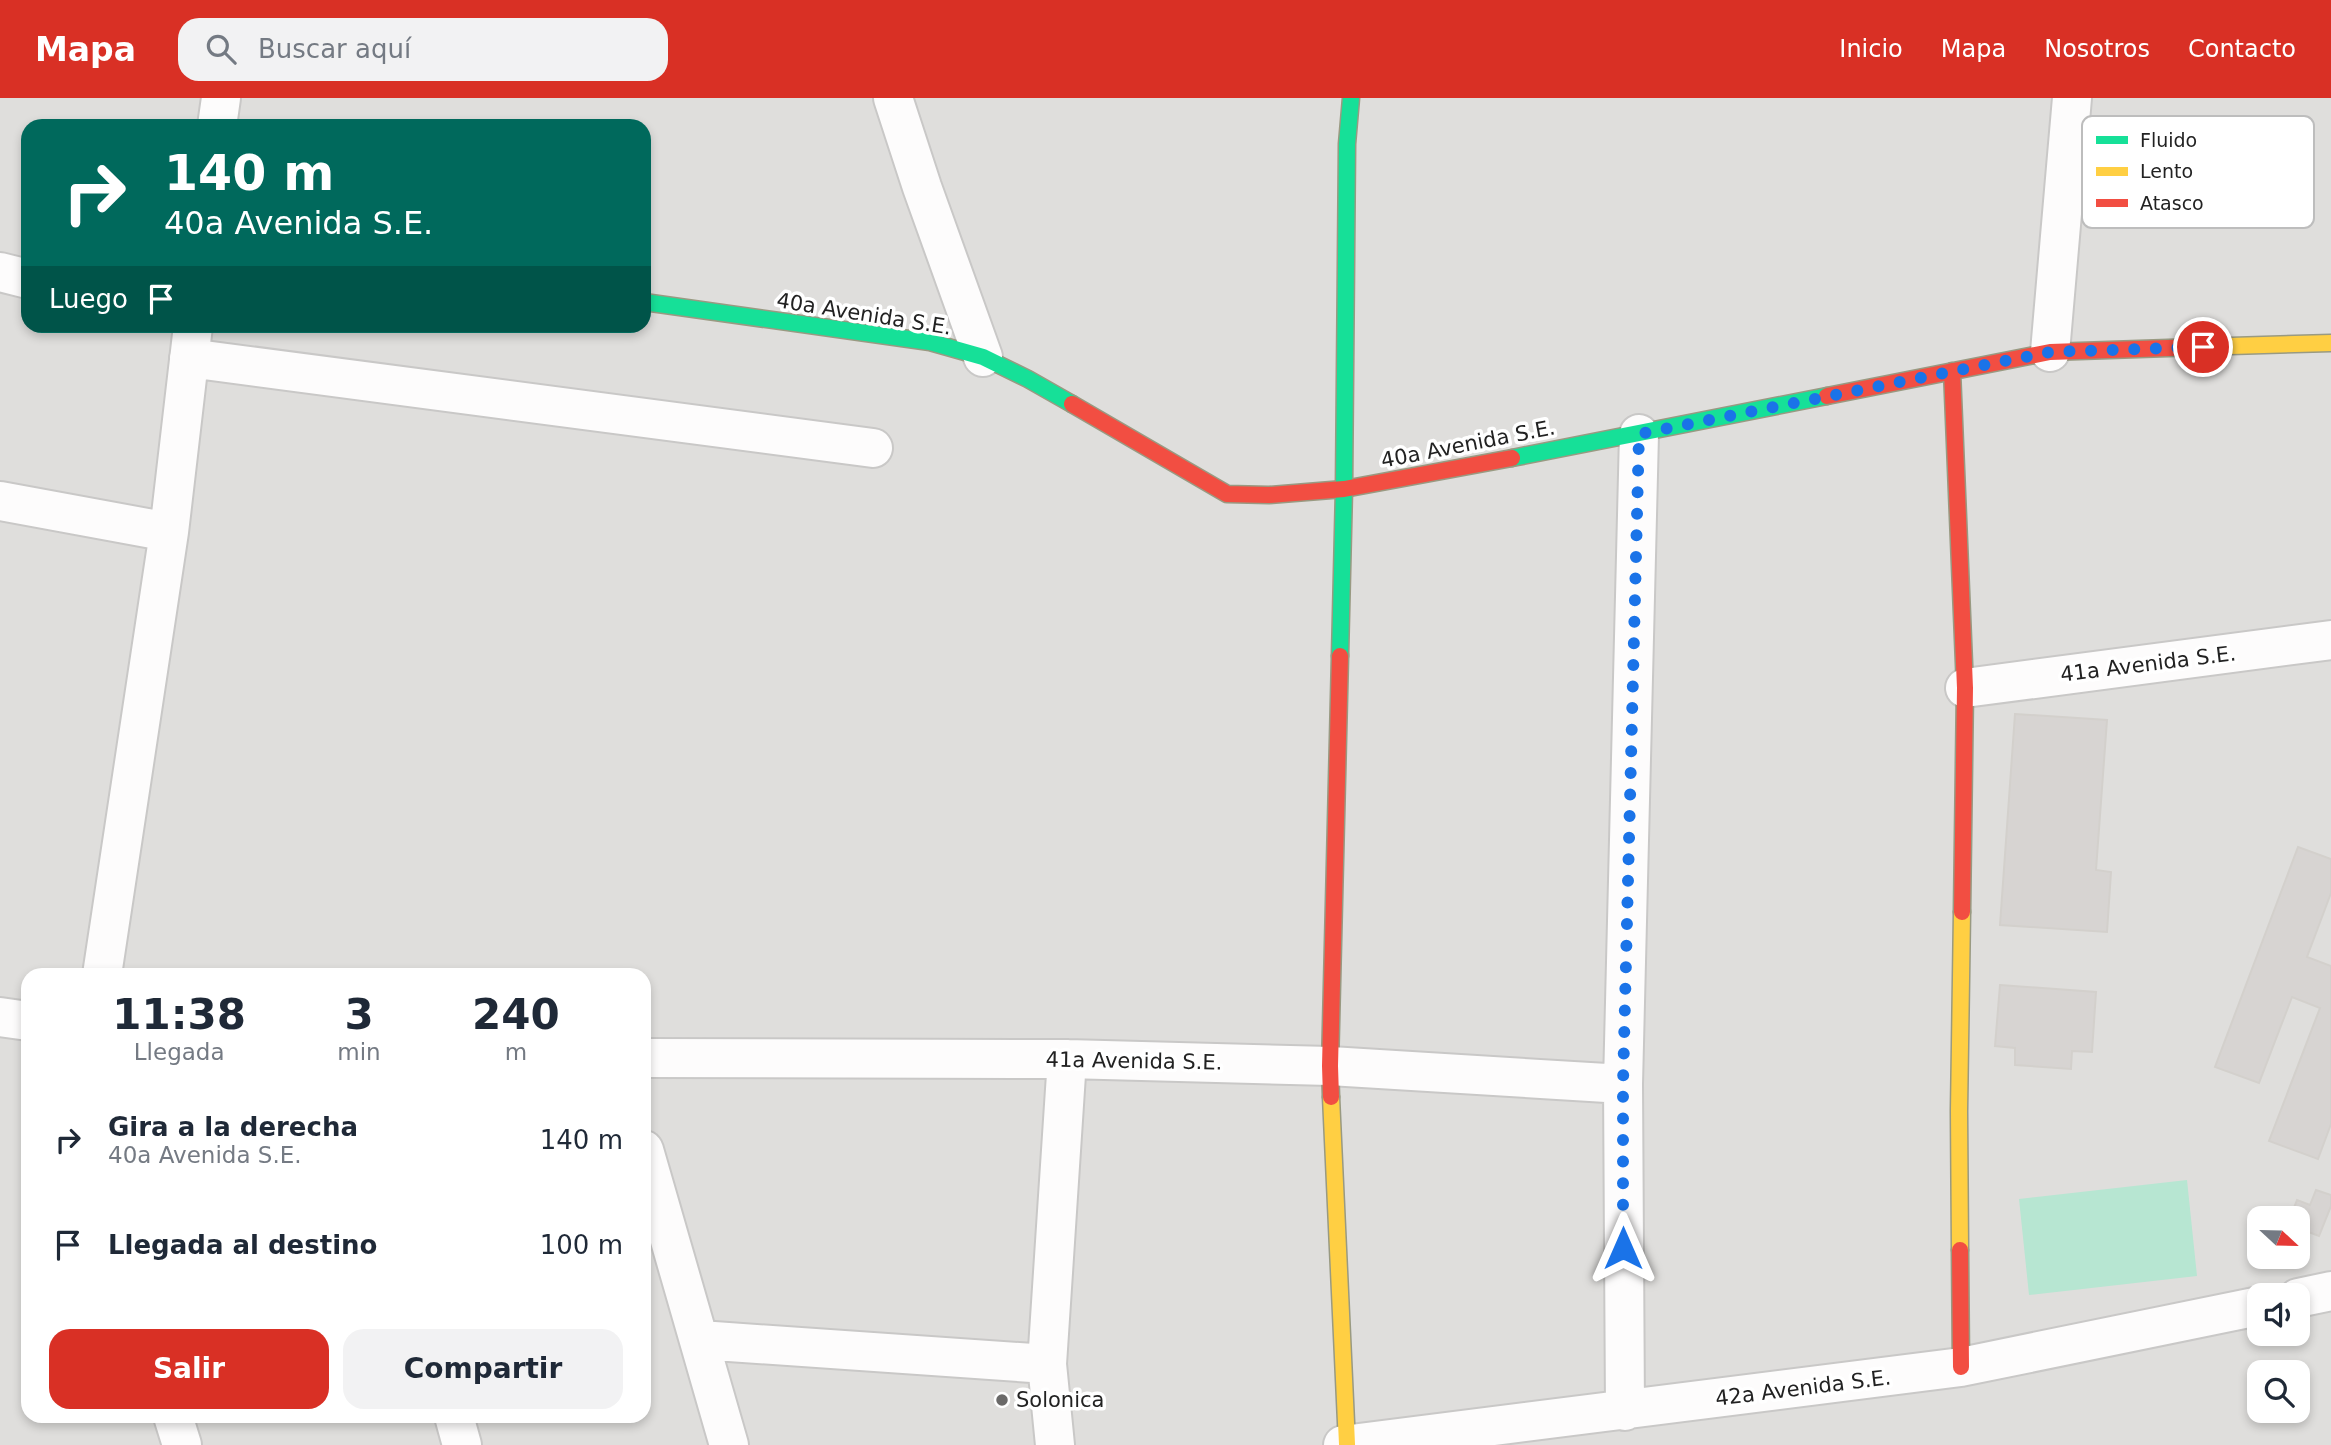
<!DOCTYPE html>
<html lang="es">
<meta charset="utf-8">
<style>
:root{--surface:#fff;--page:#f2f2f3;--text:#1f2937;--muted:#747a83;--accent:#d93025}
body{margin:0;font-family:"DejaVu Sans",sans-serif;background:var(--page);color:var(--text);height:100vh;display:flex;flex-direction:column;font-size:26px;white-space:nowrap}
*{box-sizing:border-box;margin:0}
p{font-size:23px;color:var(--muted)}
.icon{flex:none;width:38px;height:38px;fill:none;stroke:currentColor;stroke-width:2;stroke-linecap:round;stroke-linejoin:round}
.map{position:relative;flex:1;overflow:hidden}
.side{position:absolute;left:21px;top:870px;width:630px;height:455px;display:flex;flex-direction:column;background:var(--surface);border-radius:21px;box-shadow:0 4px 10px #0003}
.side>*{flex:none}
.banner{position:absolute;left:21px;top:21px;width:630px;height:214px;border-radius:21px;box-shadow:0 4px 10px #0003;background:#00695c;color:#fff;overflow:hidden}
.needle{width:46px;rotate:112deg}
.tools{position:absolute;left:2247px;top:1108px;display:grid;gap:14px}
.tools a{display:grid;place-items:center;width:63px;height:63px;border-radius:14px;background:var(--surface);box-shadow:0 4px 10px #0003;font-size:35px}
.pin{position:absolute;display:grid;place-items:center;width:60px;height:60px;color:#fff;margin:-30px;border:4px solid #fff;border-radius:50%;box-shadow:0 2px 7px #0007}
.me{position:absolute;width:77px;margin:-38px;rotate:0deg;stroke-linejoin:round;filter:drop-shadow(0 0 5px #0008)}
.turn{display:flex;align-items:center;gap:24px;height:147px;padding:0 28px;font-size:32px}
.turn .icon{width:91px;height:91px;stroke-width:2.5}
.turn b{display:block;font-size:49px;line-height:60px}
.then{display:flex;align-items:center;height:66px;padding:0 28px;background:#0003;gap:14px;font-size:26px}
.eta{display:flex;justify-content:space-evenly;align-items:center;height:119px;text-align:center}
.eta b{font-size:42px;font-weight:800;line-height:49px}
.action{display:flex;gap:14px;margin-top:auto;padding:14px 28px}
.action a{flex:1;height:80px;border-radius:21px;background:var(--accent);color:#fff;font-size:28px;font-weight:800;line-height:80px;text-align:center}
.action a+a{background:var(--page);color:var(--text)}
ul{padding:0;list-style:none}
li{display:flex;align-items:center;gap:21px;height:105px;padding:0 28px}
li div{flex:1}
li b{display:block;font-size:26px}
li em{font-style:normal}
header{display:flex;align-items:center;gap:42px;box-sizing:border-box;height:98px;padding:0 35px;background:var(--accent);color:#fff}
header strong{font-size:33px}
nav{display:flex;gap:38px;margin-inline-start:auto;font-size:24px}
.search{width:490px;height:63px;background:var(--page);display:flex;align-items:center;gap:18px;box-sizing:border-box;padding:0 24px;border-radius:21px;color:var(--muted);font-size:26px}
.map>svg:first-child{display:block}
.residential{fill:#dfdedc;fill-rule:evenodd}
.pitch{fill:#b7e6d2}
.building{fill:#d7d4d2;stroke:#d3d0cc;stroke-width:2}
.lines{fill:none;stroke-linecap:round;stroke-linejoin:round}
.street-casing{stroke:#c9c8c7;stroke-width:42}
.fast-casing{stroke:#999a82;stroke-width:19}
.slow-casing{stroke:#999a82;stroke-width:19}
.jam-casing{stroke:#999a82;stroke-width:19}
.street{stroke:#fdfcfc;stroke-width:38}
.fast{stroke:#16e098;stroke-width:16}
.slow{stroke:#ffcf43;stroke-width:16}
.jam{stroke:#f24e42;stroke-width:16}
.route{stroke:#1a73e8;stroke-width:12;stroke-dasharray:0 21.6}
.poi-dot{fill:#6a6968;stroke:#fff;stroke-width:2.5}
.labels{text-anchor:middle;stroke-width:7;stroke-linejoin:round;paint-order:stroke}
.street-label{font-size:21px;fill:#222;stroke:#fff}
.poi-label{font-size:21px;fill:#222;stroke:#fff;text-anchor:start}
.key{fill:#fff;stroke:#bdbdbd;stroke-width:2}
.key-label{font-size:19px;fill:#222}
</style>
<header>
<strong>Mapa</strong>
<div class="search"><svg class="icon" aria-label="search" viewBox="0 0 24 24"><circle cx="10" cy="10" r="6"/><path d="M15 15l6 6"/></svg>Buscar aquí</div>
<nav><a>Inicio</a><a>Mapa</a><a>Nosotros</a><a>Contacto</a></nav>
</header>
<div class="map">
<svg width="2331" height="1347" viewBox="0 0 2331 1347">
<rect width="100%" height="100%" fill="#f0eeeb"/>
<path class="residential" d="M0 0H2331V1347H0ZM28 28H644V228H28ZM28 877H644V1318H28ZM2259 1120H2298V1158H2259ZM2259 1197H2298V1236H2259ZM2259 1274H2298V1312H2259Z"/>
<path class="pitch" d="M2187 1082 2197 1178 2029 1197 2019 1101Z"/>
<path class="building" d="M2015 616 2107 622 2096 772 2111 774 2107 834 2000 827Z
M2298 749 2331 761V795L2307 859 2331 868V1026L2318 1061 2269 1043 2320 910 2292 899 2259 985 2215 969Z
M2000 887 2096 894 2092 954 2072 953 2071 971 2015 967V950L1995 948Z
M2316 1092 2331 1097V1108L2319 1138 2298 1130V1120H2290L2297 1102 2310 1107Z"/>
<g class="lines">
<defs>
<path id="street" d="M893 0 922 89 983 259
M217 28 221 0
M0 174 28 181
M2050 254 2072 0
M189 260 873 350
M0 403 169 434
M1965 590 2331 542
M102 877 169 434 193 228
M0 919 28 923
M644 960 1067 961 1330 968 1623 986
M644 1052 729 1347
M2298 1200 2331 1193
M700 1242 1047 1266
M1625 1313 1623 986 1639 336
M173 1318 182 1347
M454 1318 462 1347
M1055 1347 1047 1266 1067 961
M1343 1347 1961 1269 2259 1208"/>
<path id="fast" d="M644 204 930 244 983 259 1028 281 1072 306
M1512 360 1827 298
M1340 558 1344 391 1347 46 1351 0"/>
<path id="slow" d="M2198 249 2331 245
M1331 999 1347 1346
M1960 1152 1959 1013 1962 814"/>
<path id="jam" d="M1952 273 1965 590 1962 814
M1827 298 2050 254 2198 249
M1072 306 1227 396 1269 397 1344 391 1512 360
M1331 999 1330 968 1340 558
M1960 1152 1961 1269"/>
</defs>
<use href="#street" class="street-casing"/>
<use href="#fast" class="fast-casing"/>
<use href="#slow" class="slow-casing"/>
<use href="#jam" class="jam-casing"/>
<use href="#street" class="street"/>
<use href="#fast" class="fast"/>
<use href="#slow" class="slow"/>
<use href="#jam" class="jam"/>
</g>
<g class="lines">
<path class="route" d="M1623 1150V986L1639 336 2050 254 2203 249"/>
</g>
<circle class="poi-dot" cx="1002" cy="1302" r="7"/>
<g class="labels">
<g class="street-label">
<text transform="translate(864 216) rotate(9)" y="7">40a Avenida S.E.</text>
<text transform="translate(1468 346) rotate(-11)" y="7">40a Avenida S.E.</text>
<text transform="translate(2148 566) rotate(-7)" y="7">41a Avenida S.E.</text>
<text transform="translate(1134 963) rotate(1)" y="7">41a Avenida S.E.</text>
<text transform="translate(1803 1290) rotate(-7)" y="7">42a Avenida S.E.</text>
</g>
<g class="poi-label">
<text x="1016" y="1309">Solonica</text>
</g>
</g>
<rect x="2082" y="18" width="232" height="112" rx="10" class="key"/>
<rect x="2096" y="38" width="32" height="8" fill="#16e098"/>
<rect x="2096" y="69" width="32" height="9" fill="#ffcf43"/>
<rect x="2096" y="101" width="32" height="8" fill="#f24e42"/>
<g class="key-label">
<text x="2140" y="49">Fluido</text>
<text x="2140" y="80">Lento</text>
<text x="2140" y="112">Atasco</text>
</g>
</svg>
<div class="tools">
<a><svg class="needle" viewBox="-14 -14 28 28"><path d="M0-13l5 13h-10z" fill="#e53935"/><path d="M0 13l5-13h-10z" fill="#747a83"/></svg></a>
<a><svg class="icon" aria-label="sound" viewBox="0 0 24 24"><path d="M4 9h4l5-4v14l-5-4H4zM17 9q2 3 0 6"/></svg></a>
<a><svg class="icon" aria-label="search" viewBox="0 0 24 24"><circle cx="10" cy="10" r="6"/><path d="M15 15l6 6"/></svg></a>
</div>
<div class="pin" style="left:2203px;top:249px;background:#d93025"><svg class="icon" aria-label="arrive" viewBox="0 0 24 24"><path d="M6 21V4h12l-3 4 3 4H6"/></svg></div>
<svg class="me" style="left:1623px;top:1150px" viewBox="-20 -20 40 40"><path d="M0-17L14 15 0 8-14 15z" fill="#1a73e8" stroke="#fff" stroke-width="4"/></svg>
<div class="banner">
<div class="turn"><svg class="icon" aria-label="right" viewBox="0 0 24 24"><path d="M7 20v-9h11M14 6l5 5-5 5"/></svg><div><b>140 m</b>40a Avenida S.E.</div></div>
<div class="then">Luego<svg class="icon" aria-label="arrive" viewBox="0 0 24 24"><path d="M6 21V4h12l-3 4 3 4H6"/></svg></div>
</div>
<section class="side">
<div class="eta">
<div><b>11:38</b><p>Llegada</p></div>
<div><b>3</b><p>min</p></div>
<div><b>240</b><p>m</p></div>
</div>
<ul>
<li><svg class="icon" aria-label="right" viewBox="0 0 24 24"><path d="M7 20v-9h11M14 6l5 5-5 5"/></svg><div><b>Gira a la derecha</b><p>40a Avenida S.E.</p></div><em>140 m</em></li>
<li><svg class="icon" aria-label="arrive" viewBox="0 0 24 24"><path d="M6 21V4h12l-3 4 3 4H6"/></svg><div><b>Llegada al destino</b></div><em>100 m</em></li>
</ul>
<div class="action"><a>Salir</a><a>Compartir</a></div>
</section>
</div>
